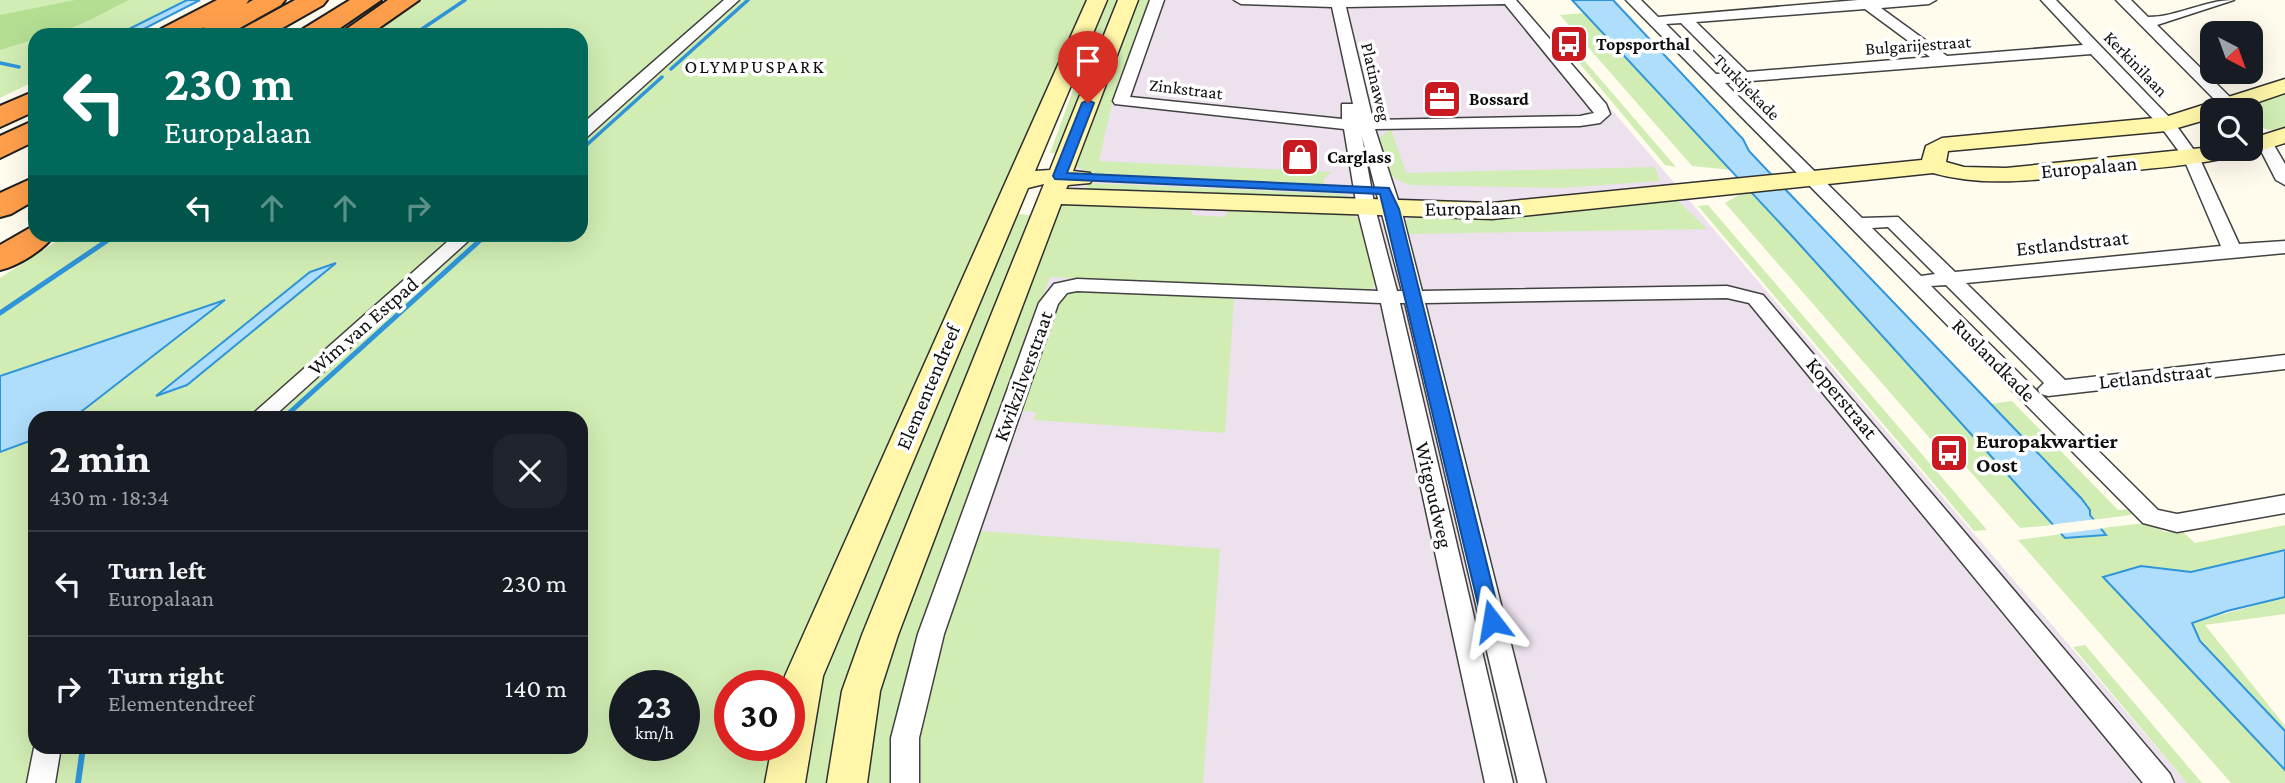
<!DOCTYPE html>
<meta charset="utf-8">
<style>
:root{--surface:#171b24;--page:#20242c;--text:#f1f3f6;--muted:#9ea1a6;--line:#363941}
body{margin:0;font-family:"Crimson Pro",serif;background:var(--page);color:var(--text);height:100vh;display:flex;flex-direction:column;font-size:26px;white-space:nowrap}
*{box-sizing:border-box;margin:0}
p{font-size:23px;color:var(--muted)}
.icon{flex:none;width:38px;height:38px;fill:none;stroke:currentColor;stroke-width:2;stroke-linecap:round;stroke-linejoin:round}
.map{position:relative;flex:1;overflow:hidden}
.drawer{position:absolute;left:28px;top:411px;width:560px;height:343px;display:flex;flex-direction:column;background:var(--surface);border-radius:21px;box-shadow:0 7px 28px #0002}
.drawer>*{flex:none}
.hud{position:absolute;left:28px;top:28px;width:560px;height:214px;border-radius:21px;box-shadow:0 7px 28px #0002;background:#00695c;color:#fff;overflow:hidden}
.needle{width:46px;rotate:139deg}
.buttons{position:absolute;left:2200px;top:21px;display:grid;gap:14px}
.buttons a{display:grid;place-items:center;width:63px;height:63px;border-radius:14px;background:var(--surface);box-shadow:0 7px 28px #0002;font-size:35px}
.speed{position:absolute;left:609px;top:670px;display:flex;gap:14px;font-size:35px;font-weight:700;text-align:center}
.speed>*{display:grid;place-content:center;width:91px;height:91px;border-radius:50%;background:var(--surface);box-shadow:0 7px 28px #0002;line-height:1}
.speed small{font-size:18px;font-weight:400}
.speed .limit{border:10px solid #d22;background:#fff;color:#111}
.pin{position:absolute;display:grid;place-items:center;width:60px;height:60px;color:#fff;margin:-72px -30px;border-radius:50% 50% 50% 0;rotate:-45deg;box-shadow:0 0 7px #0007}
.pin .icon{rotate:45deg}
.me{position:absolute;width:77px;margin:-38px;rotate:346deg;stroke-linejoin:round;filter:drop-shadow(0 0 5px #0008)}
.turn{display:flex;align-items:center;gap:24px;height:147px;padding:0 21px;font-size:32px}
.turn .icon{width:91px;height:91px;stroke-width:2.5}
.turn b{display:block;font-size:49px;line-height:60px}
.lanes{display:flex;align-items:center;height:66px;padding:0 21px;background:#0003;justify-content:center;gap:35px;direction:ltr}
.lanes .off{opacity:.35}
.round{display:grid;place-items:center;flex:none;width:74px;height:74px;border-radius:21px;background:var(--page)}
.overview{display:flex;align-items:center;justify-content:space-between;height:119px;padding:0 21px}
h1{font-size:42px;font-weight:700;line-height:52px}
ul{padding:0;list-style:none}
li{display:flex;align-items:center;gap:21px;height:105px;padding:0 21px;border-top:2px solid var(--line)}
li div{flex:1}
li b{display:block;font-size:26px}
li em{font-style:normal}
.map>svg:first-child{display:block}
.industrial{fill:#ece1ed}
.green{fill:#d1edb4;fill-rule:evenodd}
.forest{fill:#b4df92}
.water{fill:#aedefb;stroke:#2f94d8;stroke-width:2}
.pier{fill:#fffcee}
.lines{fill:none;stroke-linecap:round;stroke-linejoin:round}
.stream-far2{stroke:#2f94d8;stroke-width:3.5}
.stream-far1{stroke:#2f94d8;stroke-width:5}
.stream{stroke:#2f94d8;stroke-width:6}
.street-casing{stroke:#414141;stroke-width:3}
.secondary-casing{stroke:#303030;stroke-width:3}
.highway-casing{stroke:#1f1f1f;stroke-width:4}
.street{fill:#fff;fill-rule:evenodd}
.secondary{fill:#fff6a9;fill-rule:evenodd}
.highway{fill:#ff9f4c;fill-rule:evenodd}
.route{fill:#1a73e8;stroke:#114b97;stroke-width:2}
.labels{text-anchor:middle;stroke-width:7;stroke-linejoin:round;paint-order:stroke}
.far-poi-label{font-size:18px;font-weight:bold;fill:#0e0e0e;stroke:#fff;text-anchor:start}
.far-street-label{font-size:18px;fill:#0e0e0e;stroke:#fff}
.far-neighbourhood-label{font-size:19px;letter-spacing:2px;fill:#0e0e0e;stroke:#fff}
.street-label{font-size:21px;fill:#0e0e0e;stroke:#fff}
.poi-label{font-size:21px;font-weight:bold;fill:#0e0e0e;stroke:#fff;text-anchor:start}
</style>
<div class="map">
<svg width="2285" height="783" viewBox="0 0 2285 783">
<rect width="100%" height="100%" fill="#fffcee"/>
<path class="industrial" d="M1138 0H1518L2187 783H882L984 404Z"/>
<path class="green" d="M0 0H190L126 35H35V81L0 98Z
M422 0H1089L789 686H730V746H777L773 783H0V452L35 439V747H581V418H73L222 301 0 376V278L66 235 581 234V35H373ZM625 686H684V746H625Z
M1106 0H1117L1108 21V33L1061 154 1050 153Z
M1134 0H1149L1112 103 1099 161 1332 172 1324 178V185L1092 174 1073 165Z
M1584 13 1731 170 1692 166 1560 15Z
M1570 52H1577L1676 167 1665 165Z
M2285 92V127C2268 133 2262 130 2251 116L2250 110 2243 107Z
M1391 129 1406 173 1655 167 1660 181 1560 188 1411 185C1384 178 1384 163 1380 137Z
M1087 183 1340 194 1357 198 1084 194Z
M1752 192 2054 525 2020 528 1944 442 1934 443 1725 203 1739 195Z
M1672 195 1707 229 1408 234 1405 221 1420 214Z
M1069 203 1192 208V215L1226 217 1227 209 1348 214 1362 220 1378 280 1373 288 1363 292 1050 277 920 643 895 783H860L868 710 1057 208Z
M1708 205 1987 530 1974 531 1698 206Z
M1011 213 1036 216 835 783H798L811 695Z
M1086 290 1234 299 1225 433 1034 420 1036 412 1022 411 1058 304 1069 293Z
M2012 401 2118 510 2133 509 2137 514 2094 520 2081 498 1989 404Z
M2146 523 2165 532 2182 531 2195 543 2285 525V550L2191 572 2141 566 2103 578 2285 770V783H2231L2018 540 2062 534 2105 535 2101 528Z
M981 531 1220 549 1203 783H920C914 695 952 612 981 531Z
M2285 597V614L2205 625 2285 726V731L2200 641 2192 623Z
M2085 645 2202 783H2187L2073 647Z"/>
<path class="forest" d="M75 0H129C100 14 68 35 35 35V39L0 50V15Z"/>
<path class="water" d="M187 0H200L132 35H117Z
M1572 0H1613L1743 139 1749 151 1784 188 2081 498 2090 510V515L2106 535 2065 538 1792 236Z
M336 263 187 385 156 396 310 272Z
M225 300 73 418H35V439L0 452V376Z
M2285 550V597L2227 611 2192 623 2200 641 2285 731V770L2103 577 2141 566 2191 572Z"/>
<path class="pier" d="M2097 519 2106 528 2058 534 2049 525Z"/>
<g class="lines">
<path class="stream-far2" d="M413 35 465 0
M0 63 19 67
M671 69 748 0
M581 150 662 77"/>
<path class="stream-far1" d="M0 313 117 234
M288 414 487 234"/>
<path class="stream" d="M78 783 83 747"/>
<defs>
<path id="street" d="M724 0H739L587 137 581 139V125Z
M1150 0H1164L1130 97 1342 119V104H1353L1332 7 1241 4 1234 0H1516L1606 104 1610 114 1600 123 1580 126 1375 129 1401 209 1422 291 1727 286 1763 295 2170 774 2174 783H2143L1749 303 1727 298 1425 303 1546 783H1518L1405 303H1400L1513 783H1485L1381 303 1077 291 1067 293 1058 304 944 634 919 738V783H891V738L918 634 1039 303 1054 284 1077 279 1378 291 1357 208 1344 129 1115 104 1113 101ZM1505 4 1594 113 1580 116 1373 120 1346 7ZM1362 137 1402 291H1397L1375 208Z
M1626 0H1641L1658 17 1858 0H1936L1929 4 1881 8 1947 56 2083 45 2041 0H2056L2173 121 2199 157 2239 244 2285 241V253L1966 283 2065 380 2285 355V369L2048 396 2041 394 2158 510 2177 514 2285 495V513L2177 532 2143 523ZM1865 9 1930 57 1747 72 1696 22ZM1681 23 1731 73 1716 74 1666 24ZM2091 54 2161 127 2183 157 2221 246 1955 272 1898 217 1862 218 1725 83ZM1888 227 1935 274 1921 276 1872 228ZM1946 285 2044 383 2038 389 2040 394 1931 286Z
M2116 0H2131L2148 17C2178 17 2204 0 2234 0L2157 25 2235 102V108H2223Z
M2265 138 2271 140 2285 164V185L2276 180 2257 143Z
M456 234H476L272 418H248Z
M35 743V747H61L55 783H27Z"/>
<path id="secondary" d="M1087 0H1107L1035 171 1050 170 1118 0H1138L1073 171 1090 173 1093 178 1090 183 1068 185 1066 189 1492 203 1922 160 1926 146 1942 138 2165 117 2285 79V93L2235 110H2212V118L2167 131 1948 151 1946 162 1964 167 2006 168 2212 147 2250 149V139L2285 128V143C2227 163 2166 167 2105 173 2047 178 1990 189 1933 173L1492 219 1061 204 898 635 880 691 867 783H827L842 691 862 635 1044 184 1028 188 823 676 805 783H765L772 746H789V686H784L785 676Z"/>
<path id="highway" d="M217 0H249L246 4 253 0H285L281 5 227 35H205L202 31 204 27 190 35H157L161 29Z
M295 0H327L323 5 270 35H238L242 29Z
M350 0H381L330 35H299L303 29Z
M388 0H419L369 35H338Z
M35 91V111L0 127V106Z
M35 120V141L0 158V136Z
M35 177V200L11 214 0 217V193Z
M35 225V234H55C44 250 18 266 0 270V245Z"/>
</defs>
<use href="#street" class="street-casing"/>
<use href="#secondary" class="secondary-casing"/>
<use href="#highway" class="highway-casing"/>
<use href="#street" class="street"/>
<use href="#secondary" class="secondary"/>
<use href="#highway" class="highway"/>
</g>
<path class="route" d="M1088 100 1094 103 1067 173 1389 188 1399 209 1501 621 1499 627H1485L1482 621 1380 194 1055 179 1053 176 1082 103Z"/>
<defs>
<symbol id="bus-square" viewBox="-11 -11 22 22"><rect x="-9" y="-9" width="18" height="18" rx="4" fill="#c91a21" stroke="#fff"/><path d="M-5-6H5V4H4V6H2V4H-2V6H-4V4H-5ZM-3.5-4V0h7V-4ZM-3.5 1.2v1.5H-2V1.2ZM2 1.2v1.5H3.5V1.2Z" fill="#fff"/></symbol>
<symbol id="office-square" viewBox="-11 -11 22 22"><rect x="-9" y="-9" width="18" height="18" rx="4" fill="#c91a21" stroke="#fff"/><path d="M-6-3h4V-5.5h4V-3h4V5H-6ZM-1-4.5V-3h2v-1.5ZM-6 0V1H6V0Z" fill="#fff"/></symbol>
<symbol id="shop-square" viewBox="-11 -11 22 22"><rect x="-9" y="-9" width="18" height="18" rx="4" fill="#c91a21" stroke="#fff"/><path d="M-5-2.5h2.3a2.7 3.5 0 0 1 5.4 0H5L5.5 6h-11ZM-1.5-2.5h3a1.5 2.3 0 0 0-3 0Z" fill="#fff"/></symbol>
</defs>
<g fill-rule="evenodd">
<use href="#bus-square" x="1547" y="22" width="44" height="44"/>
<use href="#office-square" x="1420" y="77" width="44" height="44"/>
<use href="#shop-square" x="1278" y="135" width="44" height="44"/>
<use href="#bus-square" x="1927" y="431" width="44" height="44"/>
</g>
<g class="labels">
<g class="far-poi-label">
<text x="1596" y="50">Topsporthal</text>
<text x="1469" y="105">Bossard</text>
<text x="1327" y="163">Carglass</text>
</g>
<g class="far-street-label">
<text transform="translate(1918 45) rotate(-4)" y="6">Bulgarijestraat</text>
<text transform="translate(2136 64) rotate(46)" y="6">Kerkinilaan</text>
<text transform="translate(1376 82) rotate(77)" y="6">Platinaweg</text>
<text transform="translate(1747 87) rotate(45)" y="6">Turkijekade</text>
<text transform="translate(1186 89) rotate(7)" y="6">Zinkstraat</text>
</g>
<g class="far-neighbourhood-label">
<text x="755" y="73">OLYMPUSPARK</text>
</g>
<g class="street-label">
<text transform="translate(2089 167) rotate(-5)" y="7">Europalaan</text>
<text transform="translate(1473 208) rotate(-1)" y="7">Europalaan</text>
<text transform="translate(2072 243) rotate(-6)" y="7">Estlandstraat</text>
<text transform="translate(363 326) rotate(-41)" y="7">Wim van Estpad</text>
<text transform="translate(1994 360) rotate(45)" y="7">Ruslandkade</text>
<text transform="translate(1023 376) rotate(-70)" y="7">Kwikzilverstraat</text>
<text transform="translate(2155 376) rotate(-6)" y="7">Letlandstraat</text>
<text transform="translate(928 387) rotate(-67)" y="7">Elementendreef</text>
<text transform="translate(1842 398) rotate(50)" y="7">Koperstraat</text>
<text transform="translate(1434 495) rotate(77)" y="7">Witgoudweg</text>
</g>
<g class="poi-label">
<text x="1976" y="448">Europakwartier<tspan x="1976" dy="24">Oost</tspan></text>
</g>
</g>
</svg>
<div class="buttons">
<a><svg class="needle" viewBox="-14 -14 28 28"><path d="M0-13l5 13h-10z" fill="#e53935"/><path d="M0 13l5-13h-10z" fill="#9ea1a6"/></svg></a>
<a><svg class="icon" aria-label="search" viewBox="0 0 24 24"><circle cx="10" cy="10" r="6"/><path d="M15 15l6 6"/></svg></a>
</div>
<div class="speed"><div>23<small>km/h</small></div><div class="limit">30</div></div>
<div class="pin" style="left:1088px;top:103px;background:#d93025"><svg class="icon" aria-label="arrive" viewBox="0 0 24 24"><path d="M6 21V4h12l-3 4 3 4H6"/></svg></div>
<svg class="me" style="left:1492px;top:621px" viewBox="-20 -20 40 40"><path d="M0-17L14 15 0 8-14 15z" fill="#1a73e8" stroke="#fff" stroke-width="4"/></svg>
<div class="hud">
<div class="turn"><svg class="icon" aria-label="left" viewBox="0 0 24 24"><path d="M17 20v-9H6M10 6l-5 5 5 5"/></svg><div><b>230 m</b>Europalaan</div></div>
<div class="lanes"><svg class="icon" aria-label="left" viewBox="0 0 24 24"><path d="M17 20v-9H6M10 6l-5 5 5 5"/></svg><svg class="icon off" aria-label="ahead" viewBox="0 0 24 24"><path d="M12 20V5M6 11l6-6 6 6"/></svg><svg class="icon off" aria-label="ahead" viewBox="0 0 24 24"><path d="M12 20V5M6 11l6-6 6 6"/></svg><svg class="icon off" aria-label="right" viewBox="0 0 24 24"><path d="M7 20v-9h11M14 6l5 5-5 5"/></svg></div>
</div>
<section class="drawer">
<div class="overview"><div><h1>2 min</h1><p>430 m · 18:34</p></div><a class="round"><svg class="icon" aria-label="close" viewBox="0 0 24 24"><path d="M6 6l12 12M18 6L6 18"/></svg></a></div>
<ul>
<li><svg class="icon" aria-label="left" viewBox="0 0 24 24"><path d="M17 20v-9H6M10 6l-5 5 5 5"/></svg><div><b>Turn left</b><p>Europalaan</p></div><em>230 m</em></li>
<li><svg class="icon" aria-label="right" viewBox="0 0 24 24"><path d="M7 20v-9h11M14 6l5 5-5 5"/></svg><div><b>Turn right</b><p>Elementendreef</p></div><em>140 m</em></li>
</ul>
</section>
</div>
